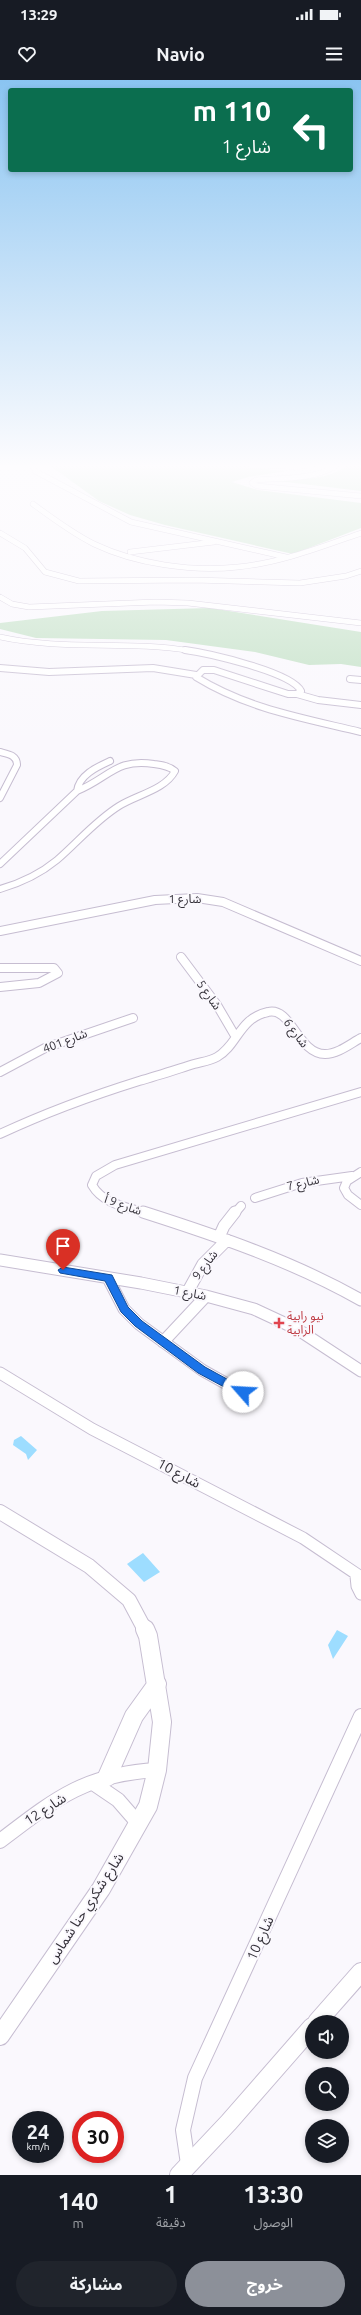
<!DOCTYPE html>
<html lang="ar">
<meta charset="utf-8">
<style>
:root{--surface:#171b24;--page:#20242c;--text:#f1f3f6;--muted:#9ea1a6;--accent:#8c9099}
body{margin:0;font-family:Ubuntu,"Noto Sans Arabic",sans-serif;background:var(--page);color:var(--text);direction:rtl;height:100vh;display:flex;flex-direction:column;font-size:15px;white-space:nowrap}
*{box-sizing:border-box;margin:0}
p{font-size:13px;color:var(--muted)}
.icon{flex:none;width:22px;height:22px;fill:none;stroke:currentColor;stroke-width:2;stroke-linecap:round;stroke-linejoin:round}
.map{position:relative;height:2095px;overflow:hidden;direction:ltr}
.side{display:flex;flex-direction:column;background:var(--surface);flex:1}
.side>*{flex:none}
.banner{position:absolute;left:8px;top:8px;width:345px;height:84px;border-radius:4px;box-shadow:0 2px 6px #0003;direction:rtl;background:#0b6e4f;color:#fff;overflow:hidden}
.controls{position:absolute;left:305px;top:1935px;display:grid;gap:8px}
.controls a{display:grid;place-items:center;width:44px;height:44px;border-radius:50%;background:var(--surface);box-shadow:0 2px 6px #0003;font-size:20px}
.speed{position:absolute;left:12px;top:2031px;display:flex;gap:8px;font-size:20px;font-weight:700;text-align:center}
.speed>*{display:grid;place-content:center;width:52px;height:52px;border-radius:50%;background:var(--surface);box-shadow:0 2px 6px #0003;line-height:1}
.speed small{font-size:10px;font-weight:400}
.speed .limit{border:6px solid #d22;background:#fff;color:#111}
.pin{position:absolute;display:grid;place-items:center;width:34px;height:34px;color:#fff;margin:-41px -17px;border-radius:50% 50% 50% 0;rotate:-45deg;box-shadow:0 0 4px #0007}
.pin .icon{rotate:45deg}
.me{position:absolute;width:44px;margin:-22px;rotate:296deg;stroke-linejoin:round;filter:drop-shadow(0 0 3px #0008)}
.turn{display:flex;align-items:center;gap:14px;height:84px;padding:0 16px;font-size:18px}
.turn .icon{width:52px;height:52px;stroke-width:2.5}
.turn b{display:block;font-size:28px;line-height:34px}
.eta{display:flex;justify-content:space-evenly;align-items:center;height:68px;text-align:center}
.eta b{font-size:24px;font-weight:700;line-height:28px}
.cta{display:flex;gap:8px;margin-top:auto;padding:8px 16px}
.cta a{flex:1;height:46px;border-radius:24px;background:var(--accent);color:#fff;font-size:16px;font-weight:700;line-height:46px;text-align:center}
.cta a+a{background:var(--page);color:var(--text)}
.status{display:flex;justify-content:space-between;align-items:center;height:28px;padding:0 20px;background:var(--surface);direction:ltr}
.status svg{height:11px;fill:currentColor}
header{display:flex;justify-content:space-between;align-items:center;height:52px;padding:0 16px;background:var(--surface);font-size:18px;font-weight:700}
.map>svg:first-child{display:block}
.green{fill:#c1e0c4}
.water{fill:#9dddff}
.lines{fill:none;stroke-linecap:round;stroke-linejoin:round}
.minor-far4-casing{stroke:#c6bdd1;stroke-width:6}
.minor-far3-casing{stroke:#c6bdd1;stroke-width:8}
.minor-far2-casing{stroke:#c6bdd1;stroke-width:10}
.minor-far1-casing{stroke:#c6bdd1;stroke-width:13}
.minor-casing{stroke:#c6bdd1;stroke-width:16}
.tertiary-far1-casing{stroke:#c6bdd1;stroke-width:16}
.tertiary-casing{stroke:#c6bdd1;stroke-width:20}
.minor-far4{stroke:#fff;stroke-width:5}
.minor-far3{stroke:#fff;stroke-width:6}
.minor-far2{stroke:#fff;stroke-width:8}
.minor-far1{stroke:#fff;stroke-width:11}
.minor{stroke:#fff;stroke-width:14}
.tertiary-far1{stroke:#fff;stroke-width:14}
.tertiary{stroke:#fff;stroke-width:18}
.route{fill:#1a73e8;stroke:#114b97}
.health-dot{fill:#e0444e;stroke:#faf8fd;stroke-width:1.5}
.labels{text-anchor:middle;stroke-width:4;stroke-linejoin:round;paint-order:stroke}
.street-label{font-size:12px;fill:#343139;stroke:#faf8fd}
.health-label{font-size:12px;fill:#be3a42;stroke:#faf8fd;text-anchor:start}
.near-street-label{font-size:14px;fill:#343139;stroke:#faf8fd}
</style>
<div class="status"><b>13:29</b><svg viewBox="0 0 49 12"><path d="M0 12V9h3v3zM5 12V6h3v6zM10 12V3h3v9zM15 12V0h3v12zM26 1h20v11H26zM47 4h2v5h-2z"/></svg></div>
<header><svg class="icon" aria-label="menu" viewBox="0 0 24 24"><path d="M4 6h16M4 12h16M4 18h16"/></svg>Navio<svg class="icon" aria-label="heart" viewBox="0 0 24 24"><path d="M12 20l-8-8c-3-5 5-10 8-4 3-6 11-1 8 4z"/></svg></header>
<div class="map">
<svg width="361" height="2095" viewBox="0 0 361 2095">
<rect width="100%" height="100%" fill="#faf8fd"/>
<path class="green" d="M38 383H206L287 391 248 397 232 402 258 410 361 423V448L293 474 165 445 130 435 99 421 52 387Z
M349 383H361V411L278 401C299 399 334 400 349 383Z
M210 528 361 552V587L341 584 309 585 255 572 166 560 36 558 0 549V543L102 531Z"/>
<path class="water" d="M21 1356 37 1370 28 1380 26 1374 13 1365 14 1360Z
M143 1473 160 1492 144 1502 127 1484Z
M337 1550 348 1556 333 1579 328 1565Z"/>
<g class="lines">
<defs>
<path id="minor-far4" d="M31 383 35 391 131 442 286 477
M231 383 297 387 318 383
M339 383C321 400 279 398 256 400L252 403 257 406 361 416
M33 424C52 438 72 453 94 464 136 484 192 492 238 487 280 483 321 467 361 453
M0 453 25 468 45 492 79 501 194 500 300 503 346 496 361 491
M130 472 214 462
M0 517 12 524 29 527 156 522 188 523 361 543
M0 557C63 571 128 560 191 571"/>
<path id="minor-far3" d="M185 570C207 573 292 592 301 611L297 614H288L214 590H203L196 597C248 629 303 638 361 652
M0 588 49 592 153 588 196 595
M350 599 361 600
M297 614 318 620 361 625
M0 672C8 674 17 675 17 685L0 718
M0 784 77 711C79 695 97 687 110 681
M0 809C21 803 40 794 57 780 78 762 95 741 119 726 136 715 165 710 175 691 169 686 162 685 154 684 116 678 109 698 77 711"/>
<path id="minor-far2" d="M0 851 155 820 197 818 223 822 361 881
M181 877 217 925 234 954
M0 888H54L58 893 39 903 0 907
M0 992 45 968 133 938
M0 1054C45 1033 91 1016 139 1001 157 996 175 990 194 984 201 982 210 981 217 977 238 965 239 938 268 932 291 926 298 974 325 974 338 974 350 964 361 958
M361 1092 347 1101 344 1108 348 1115 361 1125
M255 1118 302 1103 352 1096
M146 1133C126 1127 103 1124 92 1105L96 1096 115 1085 361 1012
M235 1133 241 1126"/>
<path id="minor-far1" d="M143 1132C218 1156 292 1181 361 1220
M219 1157 224 1146 235 1132
M0 1180 141 1203 206 1216 254 1229 297 1249 361 1291
M108 1198 124 1229 139 1244 202 1290 243 1313
M187 1213 203 1184 227 1160
M163 1262 206 1216
M0 1293 92 1349 303 1458 361 1497
M356 1496 357 1506 361 1514"/>
<path id="minor" d="M93 1703 118 1720 138 1743
M0 1761C55 1719 85 1694 157 1690
M188 2084 183 2050 195 1998 361 1636"/>
<path id="tertiary-far1" d="M0 1432 89 1486 129 1520 145 1550"/>
<path id="tertiary" d="M107 1697 134 1636 157 1604
M317 1942 361 1892
M0 1956 101 1809 148 1726 157 1690 162 1642 148 1556 145 1549
M179 2095 229 2042 312 1947"/>
</defs>
<use href="#minor-far4" class="minor-far4-casing"/>
<use href="#minor-far3" class="minor-far3-casing"/>
<use href="#minor-far2" class="minor-far2-casing"/>
<use href="#minor-far1" class="minor-far1-casing"/>
<use href="#minor" class="minor-casing"/>
<use href="#tertiary-far1" class="tertiary-far1-casing"/>
<use href="#tertiary" class="tertiary-casing"/>
<use href="#minor-far4" class="minor-far4"/>
<use href="#minor-far3" class="minor-far3"/>
<use href="#minor-far2" class="minor-far2"/>
<use href="#minor-far1" class="minor-far1"/>
<use href="#minor" class="minor"/>
<use href="#tertiary-far1" class="tertiary-far1"/>
<use href="#tertiary" class="tertiary"/>
</g>
<linearGradient id="sky" x2="0" y2="1"><stop stop-color="#8ac4f1"/><stop offset="0.57" stop-color="#fdfcfe"/><stop offset="1" stop-color="#fdfcfe" stop-opacity="0"/></linearGradient>
<rect width="361" height="677" fill="url(#sky)"/>
<path class="route" d="M63 1187 112 1195 128 1227 142 1241 205 1287 247 1310V1315H239L198 1293 135 1246 121 1232 105 1201 60 1193 58 1190Z"/>
<path class="health-dot" d="M277 1237h4v4h4v4h-4v4h-4v-4h-4v-4h4z"/>
<g class="labels">
<g class="street-label">
<text x="185" y="823">شارع 1</text>
<text transform="translate(209 915) rotate(55)" y="4">شارع 5</text>
<text transform="translate(296 953) rotate(53)" y="4">شارع 6</text>
<text transform="translate(65 961) rotate(-21)" y="4">شارع 401</text>
<text transform="translate(303 1103) rotate(-13)" y="4">شارع 7</text>
<text transform="translate(123 1125) rotate(20)" y="4">شارع 9 أ</text>
<text transform="translate(205 1185) rotate(-53)" y="4">شارع 9</text>
<text transform="translate(190 1213) rotate(11)" y="4">شارع 1</text>
</g>
<g class="health-label">
<text x="287" y="1240">نيو رابية<tspan x="287" dy="14">الرابية</tspan></text>
</g>
<g class="near-street-label">
<text transform="translate(179 1393) rotate(28)" y="5">شارع 10</text>
<text transform="translate(45 1729) rotate(-33)" y="5">شارع 12</text>
<text transform="translate(85 1828) rotate(-57)" y="5">شارع شكري حنا شماس</text>
<text transform="translate(260 1858) rotate(-66)" y="5">شارع 10</text>
</g>
</g>
</svg>
<div class="controls">
<a><svg class="icon" aria-label="sound" viewBox="0 0 24 24"><path d="M4 9h4l5-4v14l-5-4H4zM17 9q2 3 0 6"/></svg></a>
<a><svg class="icon" aria-label="search" viewBox="0 0 24 24"><circle cx="10" cy="10" r="6"/><path d="M15 15l6 6"/></svg></a>
<a><svg class="icon" aria-label="layers" viewBox="0 0 24 24"><path d="M12 4l9 5-9 5-9-5zM3 14l9 5 9-5"/></svg></a>
</div>
<div class="speed"><div>24<small>km/h</small></div><div class="limit">30</div></div>
<div class="pin" style="left:63px;top:1190px;background:#d93025"><svg class="icon" aria-label="arrive" viewBox="0 0 24 24"><path d="M6 21V4h12l-3 4 3 4H6"/></svg></div>
<svg class="me" style="left:243px;top:1312px" viewBox="-20 -20 40 40"><circle r="19" fill="#fff"/><path d="M0-13L10 11 0 6-10 11z" fill="#1a73e8"/></svg>
<div class="banner">
<div class="turn"><svg class="icon" aria-label="left" viewBox="0 0 24 24"><path d="M17 20v-9H6M10 6l-5 5 5 5"/></svg><div><b>110 m</b>شارع 1</div></div>
</div>
</div>
<section class="side">
<div class="eta">
<div><b>13:30</b><p>الوصول</p></div>
<div><b>1</b><p>دقيقة</p></div>
<div><b>140</b><p>m</p></div>
</div>
<div class="cta"><a>خروج</a><a>مشاركة</a></div>
</section>
